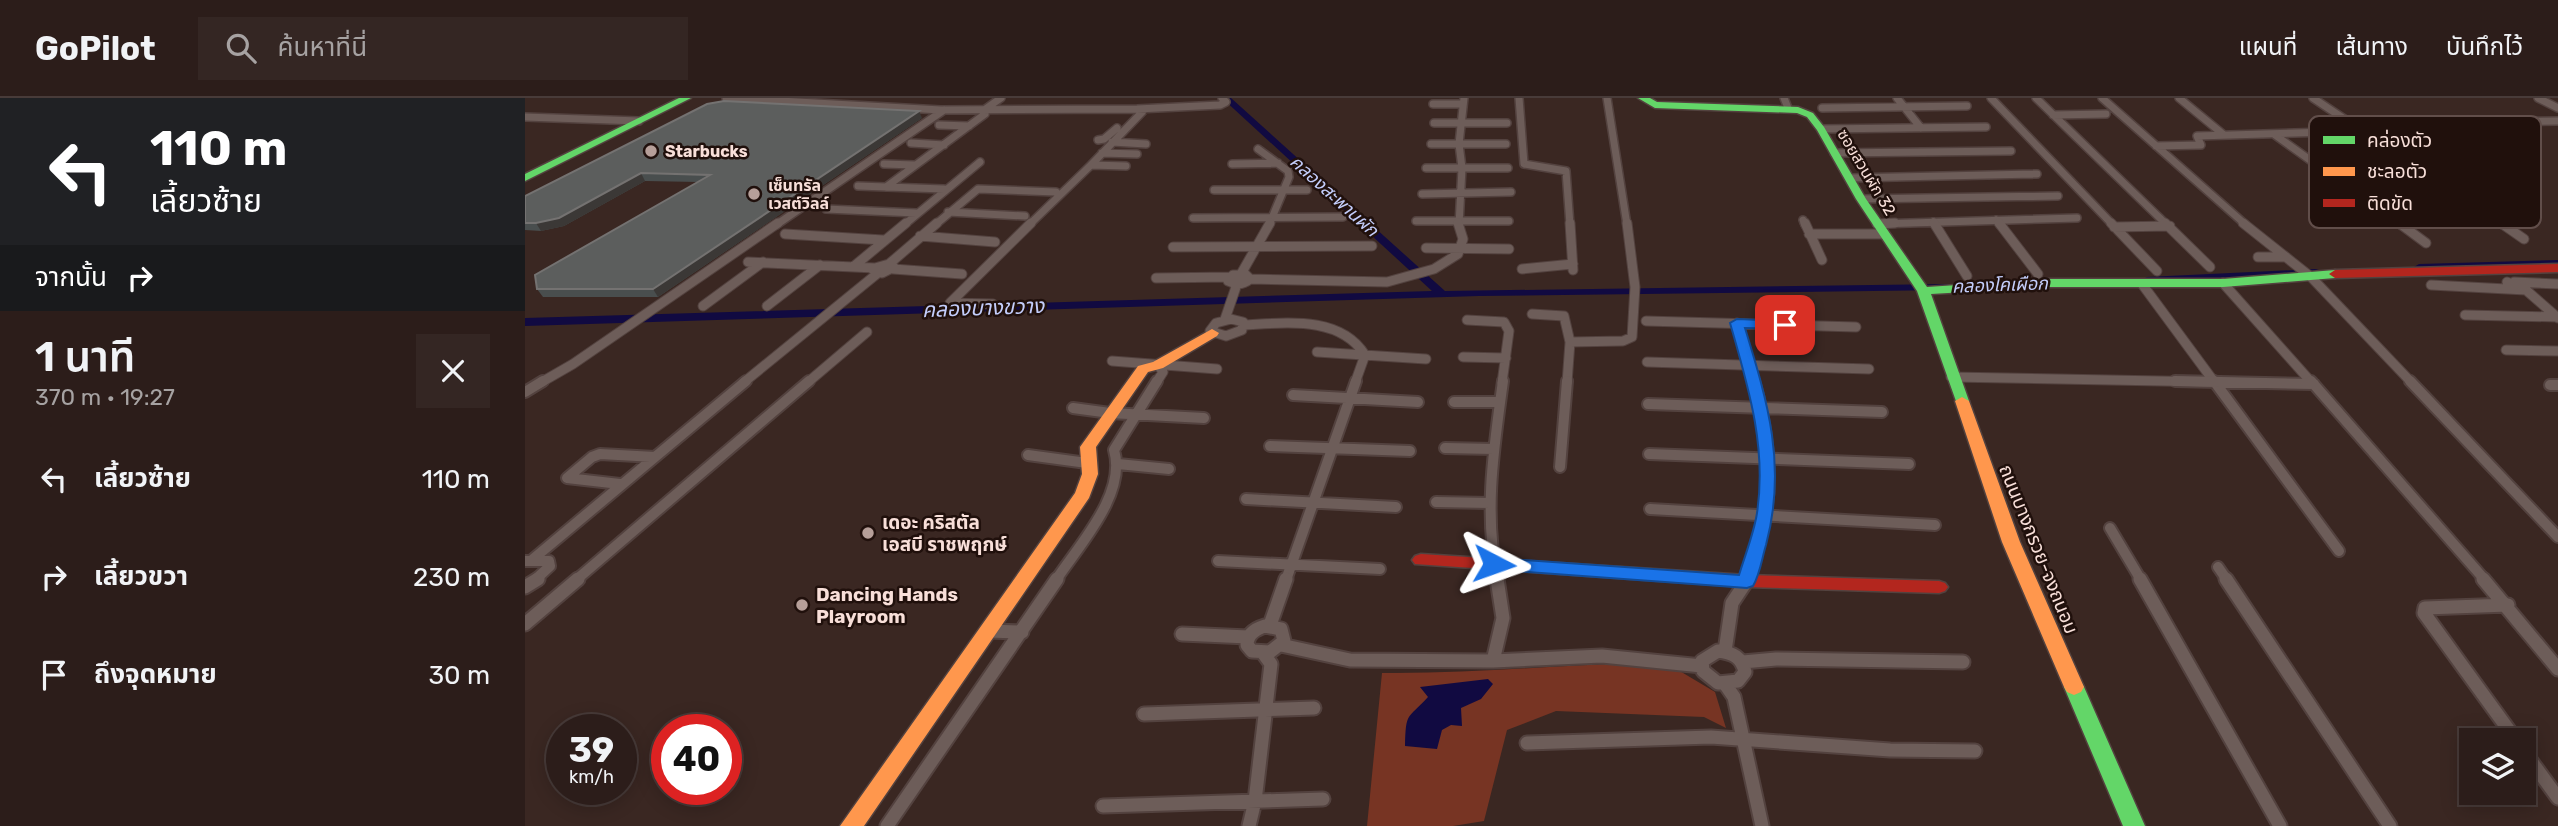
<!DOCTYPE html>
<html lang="th">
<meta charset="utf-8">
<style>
:root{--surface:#2c1d1a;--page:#342623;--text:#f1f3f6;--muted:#a6a2a2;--line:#483b39}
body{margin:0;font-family:Rubik,"Noto Sans Thai",sans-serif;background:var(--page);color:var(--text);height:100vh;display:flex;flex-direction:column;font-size:26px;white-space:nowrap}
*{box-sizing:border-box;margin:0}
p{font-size:23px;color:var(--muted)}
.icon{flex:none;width:38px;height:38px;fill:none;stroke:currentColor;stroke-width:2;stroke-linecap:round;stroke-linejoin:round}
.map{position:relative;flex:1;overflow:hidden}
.drawer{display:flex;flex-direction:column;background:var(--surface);width:525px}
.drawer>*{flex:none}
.top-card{background:#202124;color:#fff;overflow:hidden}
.fabs{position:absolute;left:1934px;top:630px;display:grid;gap:14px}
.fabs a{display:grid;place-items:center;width:77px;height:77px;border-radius:0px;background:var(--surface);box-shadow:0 4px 18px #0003,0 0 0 2px var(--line);font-size:35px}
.speed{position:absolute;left:21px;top:616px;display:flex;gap:14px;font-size:35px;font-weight:700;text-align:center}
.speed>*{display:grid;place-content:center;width:91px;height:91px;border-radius:50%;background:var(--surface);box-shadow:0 4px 18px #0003,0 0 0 2px var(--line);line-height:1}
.speed small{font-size:18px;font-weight:400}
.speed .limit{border:10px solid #d22;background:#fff;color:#111}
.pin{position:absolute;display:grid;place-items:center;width:60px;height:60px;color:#fff;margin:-30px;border-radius:14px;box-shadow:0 4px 10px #0006}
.me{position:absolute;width:77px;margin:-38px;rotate:94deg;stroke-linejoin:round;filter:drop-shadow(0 0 5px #0008)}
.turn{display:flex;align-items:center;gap:24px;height:147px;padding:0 35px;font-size:32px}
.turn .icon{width:91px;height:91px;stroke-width:2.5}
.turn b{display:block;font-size:49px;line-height:60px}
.then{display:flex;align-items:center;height:66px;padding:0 35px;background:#0003;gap:14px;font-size:26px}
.round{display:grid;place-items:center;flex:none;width:74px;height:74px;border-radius:0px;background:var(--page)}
.summary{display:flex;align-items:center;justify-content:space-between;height:119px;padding:0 35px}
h1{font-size:42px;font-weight:600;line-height:52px}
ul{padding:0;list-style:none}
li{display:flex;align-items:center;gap:21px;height:98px;padding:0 35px}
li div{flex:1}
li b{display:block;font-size:26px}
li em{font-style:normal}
header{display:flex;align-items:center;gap:42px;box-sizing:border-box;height:98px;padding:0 35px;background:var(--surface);border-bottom:2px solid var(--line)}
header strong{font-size:33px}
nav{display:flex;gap:38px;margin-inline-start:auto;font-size:24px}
.search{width:490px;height:63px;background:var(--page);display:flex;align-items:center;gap:18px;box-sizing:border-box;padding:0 24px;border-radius:0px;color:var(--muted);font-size:26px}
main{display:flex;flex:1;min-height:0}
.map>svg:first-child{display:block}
.green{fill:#773423}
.water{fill:#110a41}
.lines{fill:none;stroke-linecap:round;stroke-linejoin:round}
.canal{fill:#110a41;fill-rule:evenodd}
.street-far3-casing{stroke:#53423f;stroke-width:10}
.street-far2-casing{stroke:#53423f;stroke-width:11}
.street-far1-casing{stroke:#53423f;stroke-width:14}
.street-casing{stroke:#53423f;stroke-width:17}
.fast-casing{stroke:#53423f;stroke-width:3}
.slow-casing{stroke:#53423f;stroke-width:3}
.jam-casing{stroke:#53423f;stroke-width:3}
.street-far3{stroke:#6d5d59;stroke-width:7}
.street-far2{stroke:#6d5d59;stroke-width:9}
.street-far1{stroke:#6d5d59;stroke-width:10}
.street{stroke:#6d5d59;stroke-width:13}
.fast{fill:#63d668;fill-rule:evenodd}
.slow{fill:#ff974d;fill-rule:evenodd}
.jam{fill:#b3261e;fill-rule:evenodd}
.wall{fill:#494e4e}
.shaded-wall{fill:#3b3836}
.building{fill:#5c5e5d;stroke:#747271;stroke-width:2}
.route{fill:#1a73e8;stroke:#114b97;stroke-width:2}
.poi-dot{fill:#b69f99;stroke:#20100c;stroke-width:2.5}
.labels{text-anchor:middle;stroke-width:5;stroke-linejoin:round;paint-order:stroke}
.far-poi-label{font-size:16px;font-weight:bold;fill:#f8dfd9;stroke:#20100c;text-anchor:start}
.far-street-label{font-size:16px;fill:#f8dfd9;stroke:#20100c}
.far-water-label{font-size:18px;font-style:italic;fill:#c3cdfb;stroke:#20100c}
.poi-label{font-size:19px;font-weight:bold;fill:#f8dfd9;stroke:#20100c;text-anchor:start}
.street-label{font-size:19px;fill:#f8dfd9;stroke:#20100c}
.water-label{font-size:21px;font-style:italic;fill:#c3cdfb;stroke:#20100c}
.key{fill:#20100c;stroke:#614e4a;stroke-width:2}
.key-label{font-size:19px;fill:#f8dfd9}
</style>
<header>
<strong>GoPilot</strong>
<div class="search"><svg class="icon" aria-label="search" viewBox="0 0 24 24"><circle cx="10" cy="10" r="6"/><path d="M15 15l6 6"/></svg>ค้นหาที่นี่</div>
<nav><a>แผนที่</a><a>เส้นทาง</a><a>บันทึกไว้</a></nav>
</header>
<main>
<section class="drawer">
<div class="top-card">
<div class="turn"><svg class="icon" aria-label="left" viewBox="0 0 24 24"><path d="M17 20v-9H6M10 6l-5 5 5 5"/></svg><div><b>110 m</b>เลี้ยวซ้าย</div></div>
<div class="then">จากนั้น<svg class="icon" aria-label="right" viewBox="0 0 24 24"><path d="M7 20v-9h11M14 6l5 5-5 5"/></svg></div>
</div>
<div class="summary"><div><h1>1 นาที</h1><p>370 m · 19:27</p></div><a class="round"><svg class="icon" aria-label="close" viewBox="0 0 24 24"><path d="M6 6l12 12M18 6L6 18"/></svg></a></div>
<ul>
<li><svg class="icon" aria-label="left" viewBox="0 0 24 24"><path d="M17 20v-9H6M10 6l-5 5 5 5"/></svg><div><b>เลี้ยวซ้าย</b></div><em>110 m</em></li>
<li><svg class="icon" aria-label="right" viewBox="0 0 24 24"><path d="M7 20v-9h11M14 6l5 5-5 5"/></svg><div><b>เลี้ยวขวา</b></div><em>230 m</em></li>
<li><svg class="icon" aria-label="arrive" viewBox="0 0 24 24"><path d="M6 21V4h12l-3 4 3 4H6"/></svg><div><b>ถึงจุดหมาย</b></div><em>30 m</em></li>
</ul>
</section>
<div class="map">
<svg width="2033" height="728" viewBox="0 0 2033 728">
<rect width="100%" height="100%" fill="#3a2722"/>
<path class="green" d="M1115 565 1148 569 1190 594 1201 630 1179 619 1031 613 982 632 959 723 928 728H842L857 575C944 576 1029 567 1115 565Z"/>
<path class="water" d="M963 581 968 586 956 601 936 610 937 628 926 627 917 632 912 651 880 648C881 613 882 622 903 599L895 589Z"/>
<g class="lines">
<path class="canal" d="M697 0H706L920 193 1423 186 1429 189 1423 192 954 198 0 228V220L907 193Z
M2033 162V168L1894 172 1889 169 1894 166Z
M1790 171 1794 172V176L1622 185 1616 182 1622 179Z"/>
<defs>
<path id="street-far3" d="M201 0 416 12 612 11 695 7 701 4 697 0
M994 0 999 66 1041 73 1045 127
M1082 0 1102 127
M1259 0 1263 10
M1372 0 1396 30
M1466 0 1588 127
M1511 0 1642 127
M1577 0 1721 127
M1654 0 1699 37
M1788 0 1978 127
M2013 0 2033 10
M908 6H938
M1297 10 1442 8
M459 12 476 0
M1528 17 1581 16
M0 19 114 23
M1872 24 2008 109
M909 25H982
M1826 25 2033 23
M414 27 444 28
M1296 31 1461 29
M1750 37 1876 127
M573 42 579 41 592 30
M587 44 621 46
M386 45 419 47
M906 46H981
M1631 48 1676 47 1672 38 1836 33
M733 51 763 73 764 79 744 127
M577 55 612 56
M1309 55 1486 53
M359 66 390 67
M707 66 753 65
M601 68 566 67 620 11
M901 70H983
M1325 80 1512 76
M333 88 419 91
M361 89 460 16
M689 92H782
M897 96 986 94
M1336 101 1533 98
M301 111 391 115
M423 114 500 118
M668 120 818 119
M1278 122 1280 127
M1471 122 1475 127
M891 123H984
M1408 124 1410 127
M1352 126 1552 120
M251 127 419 12
M379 127 455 64
M410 127 453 91 531 94
M504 127 566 67
M934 127 937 70 934 46 939 0"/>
<path id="street-far2" d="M1045 125 1048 172
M1280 125 1297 162
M1409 125 1442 178
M1474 125 1513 176
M1586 125 1632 173
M1640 125 1685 169
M1718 125 1786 179 1887 285
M1874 125 1901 145
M1976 125 1999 141
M1352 126 1370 125
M1589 129 1645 128
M260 136 358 142
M1284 136H1359
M395 138 470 144
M648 149 847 148
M901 150 984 151
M1733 159H1761
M223 164 350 170 364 166 369 169 357 175 348 172
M364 166 412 125
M328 169 381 125
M368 171 437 176
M997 171 1048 166
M716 176 745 125
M720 176 725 181C718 187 711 187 703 183L708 177Z
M631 180 705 179
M725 181 862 184 909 171 933 156 938 141 933 125
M1982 184 2001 192 2033 220
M1989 184 2033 186
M1698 185 1787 285
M1617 186 1690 285
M1906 187 2001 192
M468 206 425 205 506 125
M178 208 238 164
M242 208 295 167
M1007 216 1039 218 1045 244
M1940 217 2033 219
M700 221 712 186
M706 221 718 224 717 232 701 238 685 233 691 225Z
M942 222 979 224 984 233 977 285
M1121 223 1331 229
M1212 225 1230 285
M719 227C760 225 815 217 840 257L830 285
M1981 252 2033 253
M792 254 901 261
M938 259 981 260
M587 263 692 271
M1122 264 1344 271
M1426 279 1740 285
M15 285 48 266 253 125
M218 285 353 175
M282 285 342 234
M631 285 638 274 633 267
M1042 285 1045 244 1098 243 1107 239 1110 189 1102 125"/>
<path id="street-far1" d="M1650 283 1789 286
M1689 283 1814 453
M1786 283 1960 482
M1885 283 2033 439
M2025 287H2033
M0 294 18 283
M768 297 893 304
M929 304H975
M1123 306 1357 314
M548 310 585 315 679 320
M745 348 885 353
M920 350 969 351
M1124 356 1384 366
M503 357 562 365
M593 366 644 371
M1035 369 1042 283
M95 386 42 380 67 359 75 356 130 359
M721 401 871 409
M911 404 965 405
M1125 411 1410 427
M1585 430 1616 482
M8 461 221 283
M0 463H24L25 468 10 482
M693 463 855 471
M1693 469 1702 482
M51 482 284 283
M531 482C554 447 602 396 589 352L632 283
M761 482 831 283
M973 482C958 417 969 349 978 283
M1222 482C1228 461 1235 440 1240 419 1249 378 1241 323 1229 283"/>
<path id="street" d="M1615 481 1755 728
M1701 481 1865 728
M1958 481 2033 571
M0 489 13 481
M1983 507 1900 510 1899 515 1991 642
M0 526 53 481
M745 527 761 481
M740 528 756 531 759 543 745 554 727 553 722 547C722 536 730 531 740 528Z
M464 533 497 534
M657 536 723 539
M756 547 825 562 968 563 1077 558 1177 568
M1193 553C1208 555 1217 559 1220 574L1213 583 1193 585 1178 573 1177 563Z
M1200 553 1207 505 1223 481
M968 563 978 520 972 481
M1218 564 1251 561 1438 564
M1200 586 1209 599 1237 728
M619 616 789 610
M1002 645 1186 639 1365 652 1450 653
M1998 652 2033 700
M578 708 798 701
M362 728 532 481
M724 728 730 703 746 566 738 555"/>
<path id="fast" d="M154 0H166L0 83V76Z
M1113 0H1125L1132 4 1273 9 1288 15 1299 29 1341 101 1402 189 1524 181H1698L1810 172 1816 176 1810 180 1698 189H1524L1406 196 1444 303 1442 306H1432L1392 193 1331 101 1292 32 1282 19 1272 15 1130 10Z
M1549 581 1556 584 1559 589 1620 728H1598L1539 589 1542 584Z"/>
<path id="slow" d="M687 231 694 235 692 238 638 270 623 274 571 349 573 376 564 400 339 728H315L550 395 557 376 555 349 613 268 628 264Z
M1437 299 1444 303 1495 444 1559 589 1556 594 1549 597 1542 594 1539 589 1477 444 1430 303Z"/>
<path id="jam" d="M2033 166V174L1810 180 1804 176 1810 172Z
M896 456 1222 477 1414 483 1420 485 1423 489 1420 493 1414 495 1222 489 890 466 887 462 890 458Z"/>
</defs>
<use href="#street-far3" class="street-far3-casing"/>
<use href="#street-far2" class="street-far2-casing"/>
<use href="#street-far1" class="street-far1-casing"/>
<use href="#street" class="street-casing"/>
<use href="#fast" class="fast-casing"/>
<use href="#slow" class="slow-casing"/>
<use href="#jam" class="jam-casing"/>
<use href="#street-far3" class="street-far3"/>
<use href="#street-far2" class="street-far2"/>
<use href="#street-far1" class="street-far1"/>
<use href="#street" class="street"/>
<use href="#fast" class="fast"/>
<use href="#slow" class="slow"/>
<use href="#jam" class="jam"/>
</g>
<path class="wall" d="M397 20 133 199H18L12 191 173 84 120 83 39 128 16 133 0 132V98Z"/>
<path class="shaded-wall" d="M394 13 397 20 133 199 128 191Z
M116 75 120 83 39 128 16 133 11 125Z"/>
<path class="building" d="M199 3 394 13 128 191H12L10 177 185 77 116 75 34 120 11 125H0V98L182 6Z"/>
<path class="route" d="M1212 221 1260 223 1266 227 1260 231 1220 230C1243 305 1262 368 1241 447 1237 460 1235 476 1228 488L1222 490 963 471 960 466 969 460 1214 477C1220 457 1229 435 1232 415 1242 349 1223 288 1205 225Z"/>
<g class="poi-dot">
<circle cx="126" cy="53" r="7"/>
<circle cx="229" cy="96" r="7"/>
<circle cx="343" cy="435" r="7"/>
<circle cx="277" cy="507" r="7"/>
</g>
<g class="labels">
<g class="far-poi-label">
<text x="140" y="59">Starbucks</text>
<text x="243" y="93">เซ็นทรัล<tspan x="243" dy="18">เวสต์วิลล์</tspan></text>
</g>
<g class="far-street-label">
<text transform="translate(1342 74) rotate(59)" y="6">ซอยสวนผัก 32</text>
</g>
<g class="far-water-label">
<text transform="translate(809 98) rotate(42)" y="6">คลองสะพานผัก</text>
<text transform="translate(1475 187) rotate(-2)" y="6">คลองโคเผือก</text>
</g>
<g class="poi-label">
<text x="357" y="431">เดอะ คริสตัล<tspan x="357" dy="22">เอสบี ราชพฤกษ์</tspan></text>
<text x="291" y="503">Dancing Hands<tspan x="291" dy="22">Playroom</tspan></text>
</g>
<g class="street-label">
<text transform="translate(1514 451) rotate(68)" y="7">ถนนบางกรวย-จงถนอม</text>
</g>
<g class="water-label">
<text transform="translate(458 210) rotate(-2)" y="7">คลองบางขวาง</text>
</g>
</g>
<rect x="1784" y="18" width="232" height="112" rx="10" class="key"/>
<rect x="1798" y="38" width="32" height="8" fill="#63d668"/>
<rect x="1798" y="69" width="32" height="9" fill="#ff974d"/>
<rect x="1798" y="101" width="32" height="8" fill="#b3261e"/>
<g class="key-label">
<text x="1842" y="49">คล่องตัว</text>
<text x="1842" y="80">ชะลอตัว</text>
<text x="1842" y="112">ติดขัด</text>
</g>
</svg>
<div class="fabs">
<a><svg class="icon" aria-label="layers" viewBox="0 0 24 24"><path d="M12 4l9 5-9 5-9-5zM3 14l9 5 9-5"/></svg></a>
</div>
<div class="speed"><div>39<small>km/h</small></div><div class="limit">40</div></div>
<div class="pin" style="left:1260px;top:227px;background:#d93025"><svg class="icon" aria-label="arrive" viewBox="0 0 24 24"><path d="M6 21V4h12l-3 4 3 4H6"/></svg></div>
<svg class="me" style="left:969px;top:466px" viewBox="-20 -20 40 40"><path d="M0-17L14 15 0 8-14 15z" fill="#1a73e8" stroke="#fff" stroke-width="4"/></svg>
</div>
</main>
